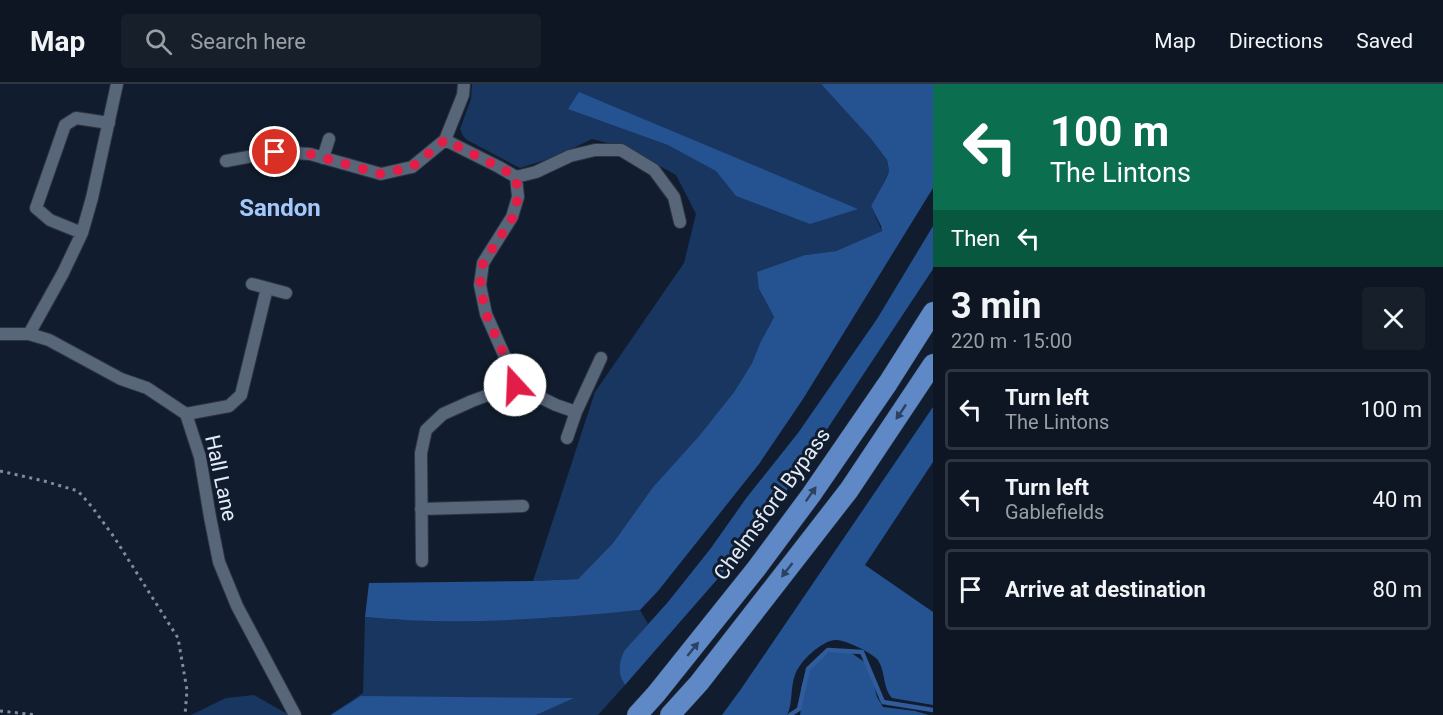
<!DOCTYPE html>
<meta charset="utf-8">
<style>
:root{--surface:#0d1622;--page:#161f2a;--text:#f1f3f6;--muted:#9a9fa5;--line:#2d3540}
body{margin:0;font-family:Roboto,sans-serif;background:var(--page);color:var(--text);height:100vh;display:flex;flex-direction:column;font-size:22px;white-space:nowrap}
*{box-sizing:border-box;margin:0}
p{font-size:20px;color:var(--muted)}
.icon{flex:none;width:33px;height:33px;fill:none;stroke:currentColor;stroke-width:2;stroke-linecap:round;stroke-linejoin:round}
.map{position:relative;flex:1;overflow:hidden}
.panel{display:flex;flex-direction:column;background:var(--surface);width:510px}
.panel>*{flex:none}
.guide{background:#0b6e4f;color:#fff;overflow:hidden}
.pin{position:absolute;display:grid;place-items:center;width:51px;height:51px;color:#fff;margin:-26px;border:3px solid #fff;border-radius:50%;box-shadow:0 2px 6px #0007}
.me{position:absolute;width:66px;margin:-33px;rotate:340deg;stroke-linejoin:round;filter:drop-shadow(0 0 4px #0008)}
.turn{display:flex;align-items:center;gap:21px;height:126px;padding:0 18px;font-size:27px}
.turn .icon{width:78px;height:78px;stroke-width:2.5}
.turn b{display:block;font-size:42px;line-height:51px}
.then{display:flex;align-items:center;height:57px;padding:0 18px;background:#0003;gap:12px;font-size:22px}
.round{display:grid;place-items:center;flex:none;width:63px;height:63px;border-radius:6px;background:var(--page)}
.overview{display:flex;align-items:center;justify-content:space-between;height:102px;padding:0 18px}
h1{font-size:36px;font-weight:700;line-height:45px}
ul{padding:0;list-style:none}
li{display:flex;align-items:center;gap:18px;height:81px;margin:0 12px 9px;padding:0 6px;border:3px solid var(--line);border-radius:6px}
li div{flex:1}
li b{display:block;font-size:22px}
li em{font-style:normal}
header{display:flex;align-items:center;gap:36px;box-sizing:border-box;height:84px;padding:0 30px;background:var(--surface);border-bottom:2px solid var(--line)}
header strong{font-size:28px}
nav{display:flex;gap:33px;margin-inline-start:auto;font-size:21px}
.search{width:420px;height:54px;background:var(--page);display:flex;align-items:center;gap:15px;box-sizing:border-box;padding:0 21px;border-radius:6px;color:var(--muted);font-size:22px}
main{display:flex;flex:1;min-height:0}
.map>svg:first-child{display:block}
.green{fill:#183660}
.forest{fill:#255291}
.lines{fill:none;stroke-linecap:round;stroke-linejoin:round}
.stream{stroke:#305c9c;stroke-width:4.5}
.minor-casing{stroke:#2e3542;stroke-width:14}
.trunk-casing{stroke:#2e3542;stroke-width:21}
.path{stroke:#818b9a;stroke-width:3;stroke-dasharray:3 4.5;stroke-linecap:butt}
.minor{stroke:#58667a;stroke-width:12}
.trunk{stroke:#5e88c6;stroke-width:20}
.oneway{fill:#2c4263}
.route{stroke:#e11d48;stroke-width:10;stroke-dasharray:0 18}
.labels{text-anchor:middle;stroke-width:6;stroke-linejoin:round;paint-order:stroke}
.street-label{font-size:21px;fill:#e3ebf7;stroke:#111d2e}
.quarter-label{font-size:24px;font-weight:bold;fill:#a5c8fa;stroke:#111d2e}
</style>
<header>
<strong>Map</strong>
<div class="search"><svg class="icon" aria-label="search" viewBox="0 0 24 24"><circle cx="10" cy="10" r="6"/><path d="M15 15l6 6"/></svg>Search here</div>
<nav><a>Map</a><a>Directions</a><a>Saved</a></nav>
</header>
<main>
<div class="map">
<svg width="933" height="631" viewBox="0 0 933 631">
<rect width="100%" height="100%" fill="#111d2e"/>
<path class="green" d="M472 0H821L871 55 887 76 889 87 886 95 871 122 882 147 836 167 805 171 759 205 774 233 760 259 752 279 734 308 699 352 653 403 613 459 578 495 533 497 595 308 684 179 696 130 676 91 627 64 592 55 555 73 520 84 467 56 463 52 460 45 471 15Z
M640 526 648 540 625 567 622 597 625 601 598 631H330L363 609 365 533 398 536 546 534Z
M254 611 289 631H191L226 614Z"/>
<path class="forest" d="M821 0H933V104L803 315 759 380 658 507 640 526C549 535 456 542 365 533L369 499 533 497 578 495 613 459 653 403 699 352 734 308 752 279 760 259 774 233 759 205 757 188 805 171 836 167 882 147 881 142 871 122 886 95 889 87 887 76 871 55Z
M579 8 858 125 810 140 736 112 716 87 668 61 568 25Z
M933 142V185L775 424 748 460 625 601C617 589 619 579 624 567L668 518 711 464 747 413 798 349 877 235Z
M933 323V378L865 481 933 528V621L892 614C882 603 886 586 877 575 870 568 846 556 836 556 822 556 799 578 795 591 790 604 793 620 787 631H722L741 605Z
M839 565 850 568 866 579 871 589 877 613 883 623 915 627 929 631H800C802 623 800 615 801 606 804 587 820 569 839 565Z
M361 612 574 614 536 631H331Z"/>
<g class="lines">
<path class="stream" d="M790 631 799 625 808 585 828 566 862 568 883 618 933 626"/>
<defs>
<path id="minor" d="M117 0 92 114 82 149 63 189 29 250 49 256 121 295 147 304 186 330 200 373 210 433 219 478 237 522 295 631
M323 74 329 55
M226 77 275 68 310 70 381 90 412 83 445 56 463 11 464 0
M516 93 536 88 570 72 595 66H621L654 86 674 113 680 138
M82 149 50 136 36 124 65 41 76 34 109 39
M252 200 286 209
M0 250H29
M515 301 556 321 576 328
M186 330 229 322 241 311 267 204
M567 354 576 328 601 274
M421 425 523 422
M422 477 421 369 426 346 443 330 472 317 515 301 505 273 486 230 480 201 483 179 512 133 518 113 516 93 499 83 445 56"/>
<path id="trunk" d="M637 631 656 610 756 485 811 411 888 299 933 228
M670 631 699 599 849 406 933 280"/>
</defs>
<use href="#minor" class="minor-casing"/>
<use href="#trunk" class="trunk-casing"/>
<path class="path" d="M0 387 44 397 78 407 92 423 114 453 178 554 187 606 185 631
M0 627 37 631"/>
<use href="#minor" class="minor"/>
<use href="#trunk" class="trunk"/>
</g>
<defs><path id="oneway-solid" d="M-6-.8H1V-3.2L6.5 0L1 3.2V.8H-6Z" transform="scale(1.5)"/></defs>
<g class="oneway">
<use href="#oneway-solid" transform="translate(901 328) rotate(124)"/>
<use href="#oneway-solid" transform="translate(811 410) rotate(-55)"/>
<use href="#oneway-solid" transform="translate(787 486) rotate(128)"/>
<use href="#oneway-solid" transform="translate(693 565) rotate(-51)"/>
</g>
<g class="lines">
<path class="route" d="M275 68 310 70 381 90 412 83 445 56 499 83 516 93 518 113 513 133 483 179 480 201 486 230 505 273 515 301"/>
</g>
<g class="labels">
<g class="street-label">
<text transform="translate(221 394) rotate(78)" y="7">Hall Lane</text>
<text transform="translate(772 420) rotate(-54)" y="7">Chelmsford Bypass</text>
</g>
<g class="quarter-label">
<text x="280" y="132">Sandon</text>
</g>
</g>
</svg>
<div class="pin" style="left:275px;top:68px;background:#d93025"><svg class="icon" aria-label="arrive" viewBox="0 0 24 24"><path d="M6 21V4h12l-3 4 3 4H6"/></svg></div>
<svg class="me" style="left:515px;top:301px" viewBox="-20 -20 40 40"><circle r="19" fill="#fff"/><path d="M0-13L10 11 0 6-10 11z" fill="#e11d48"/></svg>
</div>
<section class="panel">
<div class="guide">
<div class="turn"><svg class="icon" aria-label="left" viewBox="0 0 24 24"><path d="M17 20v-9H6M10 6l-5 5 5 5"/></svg><div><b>100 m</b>The Lintons</div></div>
<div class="then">Then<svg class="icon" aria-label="left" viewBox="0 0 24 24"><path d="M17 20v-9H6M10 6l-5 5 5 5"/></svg></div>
</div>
<div class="overview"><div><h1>3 min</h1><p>220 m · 15:00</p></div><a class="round"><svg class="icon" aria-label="close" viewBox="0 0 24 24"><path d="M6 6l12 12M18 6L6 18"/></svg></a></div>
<ul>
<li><svg class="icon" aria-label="left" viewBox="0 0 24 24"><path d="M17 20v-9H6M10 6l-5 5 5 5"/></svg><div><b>Turn left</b><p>The Lintons</p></div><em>100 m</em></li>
<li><svg class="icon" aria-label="left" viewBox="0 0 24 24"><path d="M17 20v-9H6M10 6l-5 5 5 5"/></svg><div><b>Turn left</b><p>Gablefields</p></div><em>40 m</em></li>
<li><svg class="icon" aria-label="arrive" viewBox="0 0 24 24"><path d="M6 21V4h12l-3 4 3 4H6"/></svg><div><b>Arrive at destination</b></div><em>80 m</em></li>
</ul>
</section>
</main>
